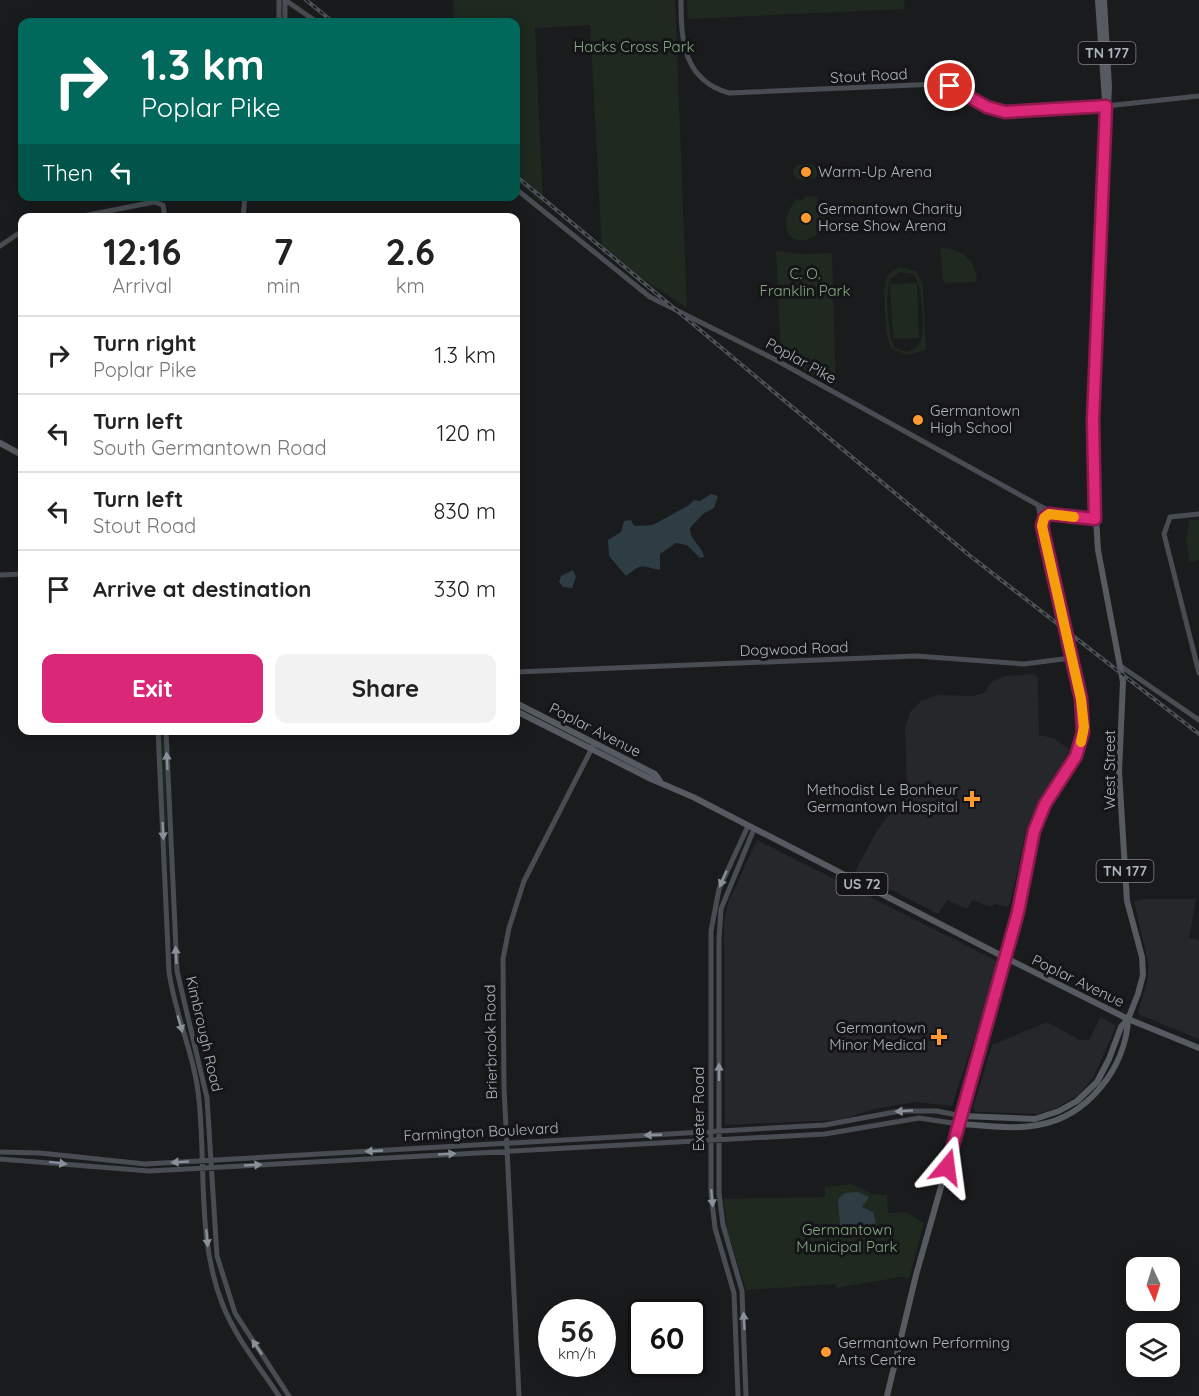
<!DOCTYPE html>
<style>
:root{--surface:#fff;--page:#f2f2f2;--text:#222;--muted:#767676;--line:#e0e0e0;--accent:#db2777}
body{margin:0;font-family:Quicksand,sans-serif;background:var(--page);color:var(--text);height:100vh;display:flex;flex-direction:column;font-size:22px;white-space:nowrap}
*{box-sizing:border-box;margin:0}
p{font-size:20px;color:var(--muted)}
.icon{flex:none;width:33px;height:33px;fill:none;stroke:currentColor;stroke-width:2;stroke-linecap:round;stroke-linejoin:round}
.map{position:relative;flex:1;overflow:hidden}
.sheet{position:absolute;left:18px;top:213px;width:502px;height:522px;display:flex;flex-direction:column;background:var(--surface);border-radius:12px;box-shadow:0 3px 15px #0003}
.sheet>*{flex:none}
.top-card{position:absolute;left:18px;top:18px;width:502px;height:183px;border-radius:12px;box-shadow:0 3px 15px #0003;background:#00695c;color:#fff;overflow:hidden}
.needle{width:39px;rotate:176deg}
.tools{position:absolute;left:1126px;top:1257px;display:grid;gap:12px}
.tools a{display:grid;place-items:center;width:54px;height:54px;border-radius:12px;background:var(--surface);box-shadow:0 3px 15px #0003;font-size:30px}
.speed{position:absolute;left:538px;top:1299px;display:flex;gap:12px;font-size:30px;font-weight:700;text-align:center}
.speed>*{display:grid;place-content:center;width:78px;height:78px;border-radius:50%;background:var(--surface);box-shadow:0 3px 15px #0003;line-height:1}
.speed small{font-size:15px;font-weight:400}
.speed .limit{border:3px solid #111;border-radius:9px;background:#fff;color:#111}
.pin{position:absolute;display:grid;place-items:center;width:51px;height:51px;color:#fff;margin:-26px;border:3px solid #fff;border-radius:50%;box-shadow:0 2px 6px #0007}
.me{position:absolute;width:66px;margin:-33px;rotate:16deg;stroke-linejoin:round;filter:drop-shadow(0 0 4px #0008)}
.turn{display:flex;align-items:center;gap:21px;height:126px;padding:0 24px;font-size:27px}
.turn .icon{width:78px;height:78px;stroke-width:2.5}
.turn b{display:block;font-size:42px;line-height:51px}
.then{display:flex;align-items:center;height:57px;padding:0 24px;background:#0003;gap:12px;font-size:22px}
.eta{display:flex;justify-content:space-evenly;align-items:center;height:102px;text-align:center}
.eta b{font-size:36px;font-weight:800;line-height:42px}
.cta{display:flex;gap:12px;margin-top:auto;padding:12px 24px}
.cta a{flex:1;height:69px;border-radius:12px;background:var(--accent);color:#fff;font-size:24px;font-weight:800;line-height:69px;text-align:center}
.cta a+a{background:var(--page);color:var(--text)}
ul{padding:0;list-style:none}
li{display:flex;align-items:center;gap:18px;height:78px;padding:0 24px;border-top:2px solid var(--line)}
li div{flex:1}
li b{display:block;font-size:22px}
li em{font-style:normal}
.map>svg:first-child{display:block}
.built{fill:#26272a}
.green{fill:#1f291f;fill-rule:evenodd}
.water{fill:#2e3d43}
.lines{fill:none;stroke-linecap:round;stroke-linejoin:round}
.secondary{stroke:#484d53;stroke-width:5}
.primary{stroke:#565b62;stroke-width:6}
.rail-casing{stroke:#4d5258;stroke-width:4}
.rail{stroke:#151518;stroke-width:1.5;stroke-dasharray:4.5;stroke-linecap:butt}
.oneway{fill:#899099}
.route-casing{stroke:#8e194d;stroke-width:15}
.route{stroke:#db2777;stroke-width:10}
.slow{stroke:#f59e0b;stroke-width:10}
.poi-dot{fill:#ff9930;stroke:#151518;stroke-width:2}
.labels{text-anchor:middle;stroke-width:6;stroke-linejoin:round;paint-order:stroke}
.shield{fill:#151518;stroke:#7f848c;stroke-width:1.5}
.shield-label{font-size:14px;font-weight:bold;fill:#acb4be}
.park-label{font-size:15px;fill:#85aa81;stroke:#151518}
.street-label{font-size:15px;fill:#acb4be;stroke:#151518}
.poi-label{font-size:15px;fill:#acb4be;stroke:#151518;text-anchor:start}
</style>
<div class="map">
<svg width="1199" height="1396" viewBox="0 0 1199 1396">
<rect width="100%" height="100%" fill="#1a1b1d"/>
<path class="built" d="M1034 674 1038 678 1039 735 1053 738 1070 750 1034 811 1026 831 1010 904 1007 907 994 904 991 907 973 900 967 909 947 900 938 914 855 871 878 829 907 792 905 728 910 712 921 701 937 695 974 696 985 692 991 682 1005 676Z
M757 840 999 962 952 1106 916 1102 874 1109 840 1120 725 1125 724 923 728 903Z
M1145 899H1196L1189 938 1199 940V1039L1140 1015 1138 1012 1147 982 1149 966 1134 901Z
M1101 1017 1116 1026 1093 1078 1078 1095 1058 1107 1038 1114 975 1112 973 1108 992 1045 1047 1022 1080 1040H1089Z"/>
<path class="green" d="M453 0H675L687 308 602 252 590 25 535 28 543 204 516 180V22H454Z
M687 0H904L905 9 688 19Z
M812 164 819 170 816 178 800 180 794 176 793 169 797 165Z
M808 196 819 197 817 202 827 215 824 221 828 224C798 259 770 232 797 198L800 201Z
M940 248C962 248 976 260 977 282L946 283 943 281Z
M776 251 801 254 832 253 836 387 781 357Z
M900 267 916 271 923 285 926 350 906 355 892 349C885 339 882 291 886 279 889 273 894 269 900 267ZM900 272 913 274C922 282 925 328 921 340 919 347 913 350 907 352L895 348C888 339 885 291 890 281 892 276 896 274 900 272Z
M917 283 919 338 893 339 890 284Z
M1189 520H1199V560L1189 562 1186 539Z
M160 731 164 742 169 885Z
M852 1184 872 1194 887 1195 888 1213 906 1212 924 1223 909 1279 900 1277 836 1288 835 1284 746 1290 727 1230 724 1199 825 1197V1187Z"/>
<path class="water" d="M711 494 718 496 714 508 703 514 690 528C690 542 703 546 704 557L700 558 687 545 676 543 660 554V570C639 566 643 563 626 576L609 556 608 540 621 532 624 521 631 520 634 526 653 525 689 505 694 500 700 501Z
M573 570 576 577 572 588 563 587 559 582 561 576Z
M858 1192 869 1197 862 1207 873 1212 876 1223 862 1227 840 1225 838 1199 845 1193Z"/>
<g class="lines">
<path class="secondary" d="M279 0V22
M285 0 317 22
M285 0V22
M681 0C681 40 683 80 729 93L939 84 959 89 987 107 1005 112 1106 106 1199 96
M516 189 650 297 774 359 1038 505 1056 514 1095 519
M73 218 154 202 163 205 165 218
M243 218 245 196
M0 246 22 231
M1199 514 1170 517 1164 534 1199 673
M0 575 22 574
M1122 667 1199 720
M516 672 916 656 1024 664 1071 658
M158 730 169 972C175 1015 195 1056 199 1100 206 1167 197 1239 222 1303 235 1337 259 1366 279 1396
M166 730 177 971 207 1098 217 1256 235 1313 289 1396
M1006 958 1038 820 1082 740 1081 699 1038 505
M0 1152 40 1153 145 1164 825 1125 900 1111H937L962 1116
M0 1159 149 1171 825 1134 919 1118 959 1124
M519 1396 504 1087 503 959 509 928 524 881 593 746
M738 1396 734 1293 715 1228 711 1193V931L719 889 748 826
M746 1396 742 1291 723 1225 719 1193V939L721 909 754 829"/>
<path class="primary" d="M1098 0 1105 101
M0 443 22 455
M516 703 655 774 660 781
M516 711 651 779 693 797 1006 958 1128 1019 1199 1048
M962 1116 1035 1119 1059 1111 1077 1101 1097 1082 1109 1059 1121 1027 1128 1019 1138 994 1143 975 1142 957 1127 901 1119 772 1123 682 1098 550 1093 470 1097 302 1109 87 1104 0
M959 1124C985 1125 1013 1130 1038 1125 1087 1117 1126 1068 1128 1019
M887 1396 916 1275 1006 958"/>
<defs>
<path id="rail" d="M306 0 333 22
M516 176 969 555 1199 734"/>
</defs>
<use href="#rail" class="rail-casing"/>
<use href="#rail" class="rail"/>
</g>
<defs><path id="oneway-solid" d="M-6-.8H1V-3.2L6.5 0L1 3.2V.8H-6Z" transform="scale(1.5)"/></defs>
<g class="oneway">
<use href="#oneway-solid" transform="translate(167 761) rotate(-93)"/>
<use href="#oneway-solid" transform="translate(163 831) rotate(87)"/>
<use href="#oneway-solid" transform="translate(723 879) rotate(114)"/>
<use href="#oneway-solid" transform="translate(176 955) rotate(-93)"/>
<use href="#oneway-solid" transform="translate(180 1024) rotate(74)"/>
<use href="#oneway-solid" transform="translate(719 1072) rotate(-90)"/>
<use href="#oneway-solid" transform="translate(904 1111) rotate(176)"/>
<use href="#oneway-solid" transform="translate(653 1135) rotate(178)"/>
<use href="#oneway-solid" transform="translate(374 1151) rotate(177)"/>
<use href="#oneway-solid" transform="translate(447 1154) rotate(-3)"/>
<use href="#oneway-solid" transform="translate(180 1162) rotate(177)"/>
<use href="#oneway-solid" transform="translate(58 1163) rotate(7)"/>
<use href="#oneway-solid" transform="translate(253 1165) rotate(-3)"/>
<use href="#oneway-solid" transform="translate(712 1198) rotate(85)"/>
<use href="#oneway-solid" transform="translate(207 1238) rotate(85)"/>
<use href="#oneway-solid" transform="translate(744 1321) rotate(-93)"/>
<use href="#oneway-solid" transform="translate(257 1347) rotate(-124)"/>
</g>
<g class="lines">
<defs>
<path id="route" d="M947 1167 1018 912 1034 831 1045 804 1076 756 1083 732 1081 699 1042 526 1044 518 1049 514 1095 519 1093 420 1106 106 1005 112 987 107 950 86"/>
</defs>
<use href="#route" class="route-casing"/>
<use href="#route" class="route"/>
<path class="slow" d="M1074 517 1049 514 1044 518 1042 526 1081 699 1084 727 1081 742"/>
</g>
<g class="poi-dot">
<circle cx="806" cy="172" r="6"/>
<circle cx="806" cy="218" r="6"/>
<circle cx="918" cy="420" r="6"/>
<path d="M969 790h6v6h6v6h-6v6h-6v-6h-6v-6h6z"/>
<path d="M936 1028h6v6h6v6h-6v6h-6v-6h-6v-6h6z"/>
<circle cx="826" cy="1352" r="6"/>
</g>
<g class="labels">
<g class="shield">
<rect x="1078.5" y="42" width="57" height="22" rx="4.5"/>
<rect x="1096.5" y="860" width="57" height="22" rx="4.5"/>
<rect x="836.5" y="873" width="51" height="22" rx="4.5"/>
</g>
<g class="shield-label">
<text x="1107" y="58">TN 177</text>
<text x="1125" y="876">TN 177</text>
<text x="862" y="889">US 72</text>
</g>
<g class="park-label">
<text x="634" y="52">Hacks Cross Park</text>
<text x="805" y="279">C. O.<tspan x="805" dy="17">Franklin Park</tspan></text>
<text x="847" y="1235">Germantown<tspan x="847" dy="17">Municipal Park</tspan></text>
</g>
<g class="street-label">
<text transform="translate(869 76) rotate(-3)" y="5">Stout Road</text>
<text transform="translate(801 361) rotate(29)" y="5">Poplar Pike</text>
<text transform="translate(794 649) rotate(-2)" y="5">Dogwood Road</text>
<text transform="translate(595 730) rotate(27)" y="5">Poplar Avenue</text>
<text transform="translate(1110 770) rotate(-90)" y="5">West Street</text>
<text transform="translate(1078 981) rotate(26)" y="5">Poplar Avenue</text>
<text transform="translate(204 1034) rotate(77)" y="5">Kimbrough Road</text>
<text transform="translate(491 1042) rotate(-91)" y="5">Brierbrook Road</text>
<text transform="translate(699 1109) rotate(-90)" y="5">Exeter Road</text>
<text transform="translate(481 1132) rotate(-3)" y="5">Farmington Boulevard</text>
</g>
<g class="poi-label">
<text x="818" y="177">Warm-Up Arena</text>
<text x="818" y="214">Germantown Charity<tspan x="818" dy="17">Horse Show Arena</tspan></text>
<text x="930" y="416">Germantown<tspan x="930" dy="17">High School</tspan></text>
<text x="958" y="795" text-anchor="end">Methodist Le Bonheur<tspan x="958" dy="17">Germantown Hospital</tspan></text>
<text x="926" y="1033" text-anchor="end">Germantown<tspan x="926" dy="17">Minor Medical</tspan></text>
<text x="838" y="1348">Germantown Performing<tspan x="838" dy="17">Arts Centre</tspan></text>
</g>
</g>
</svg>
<div class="tools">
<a><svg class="needle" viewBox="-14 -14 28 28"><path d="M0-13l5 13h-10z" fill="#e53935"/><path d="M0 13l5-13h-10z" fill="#767676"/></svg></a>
<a><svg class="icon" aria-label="layers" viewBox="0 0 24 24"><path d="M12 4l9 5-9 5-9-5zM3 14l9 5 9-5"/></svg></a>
</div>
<div class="speed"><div>56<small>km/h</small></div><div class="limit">60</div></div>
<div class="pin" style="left:950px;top:86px;background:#d93025"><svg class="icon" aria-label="arrive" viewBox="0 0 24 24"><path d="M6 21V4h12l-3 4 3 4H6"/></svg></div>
<svg class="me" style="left:947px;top:1167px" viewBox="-20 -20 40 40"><path d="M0-17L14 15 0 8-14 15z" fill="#db2777" stroke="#fff" stroke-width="4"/></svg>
<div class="top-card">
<div class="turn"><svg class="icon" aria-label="right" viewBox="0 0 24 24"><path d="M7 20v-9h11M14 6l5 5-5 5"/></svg><div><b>1.3 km</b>Poplar Pike</div></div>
<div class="then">Then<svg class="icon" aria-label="left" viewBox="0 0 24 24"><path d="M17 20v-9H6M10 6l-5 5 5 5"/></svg></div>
</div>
<section class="sheet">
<div class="eta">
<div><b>12:16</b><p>Arrival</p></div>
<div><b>7</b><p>min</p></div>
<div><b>2.6</b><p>km</p></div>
</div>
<ul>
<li><svg class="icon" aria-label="right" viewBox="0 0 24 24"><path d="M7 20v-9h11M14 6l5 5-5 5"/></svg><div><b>Turn right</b><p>Poplar Pike</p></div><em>1.3 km</em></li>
<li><svg class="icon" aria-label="left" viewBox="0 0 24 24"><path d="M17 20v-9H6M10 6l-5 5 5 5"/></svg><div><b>Turn left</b><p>South Germantown Road</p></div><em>120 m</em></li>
<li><svg class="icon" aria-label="left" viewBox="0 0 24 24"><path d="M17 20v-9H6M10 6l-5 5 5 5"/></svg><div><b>Turn left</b><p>Stout Road</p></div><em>830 m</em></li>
<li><svg class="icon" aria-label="arrive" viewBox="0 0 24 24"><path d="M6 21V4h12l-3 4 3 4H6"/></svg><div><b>Arrive at destination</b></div><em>330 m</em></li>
</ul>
<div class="cta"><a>Exit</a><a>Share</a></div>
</section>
</div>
